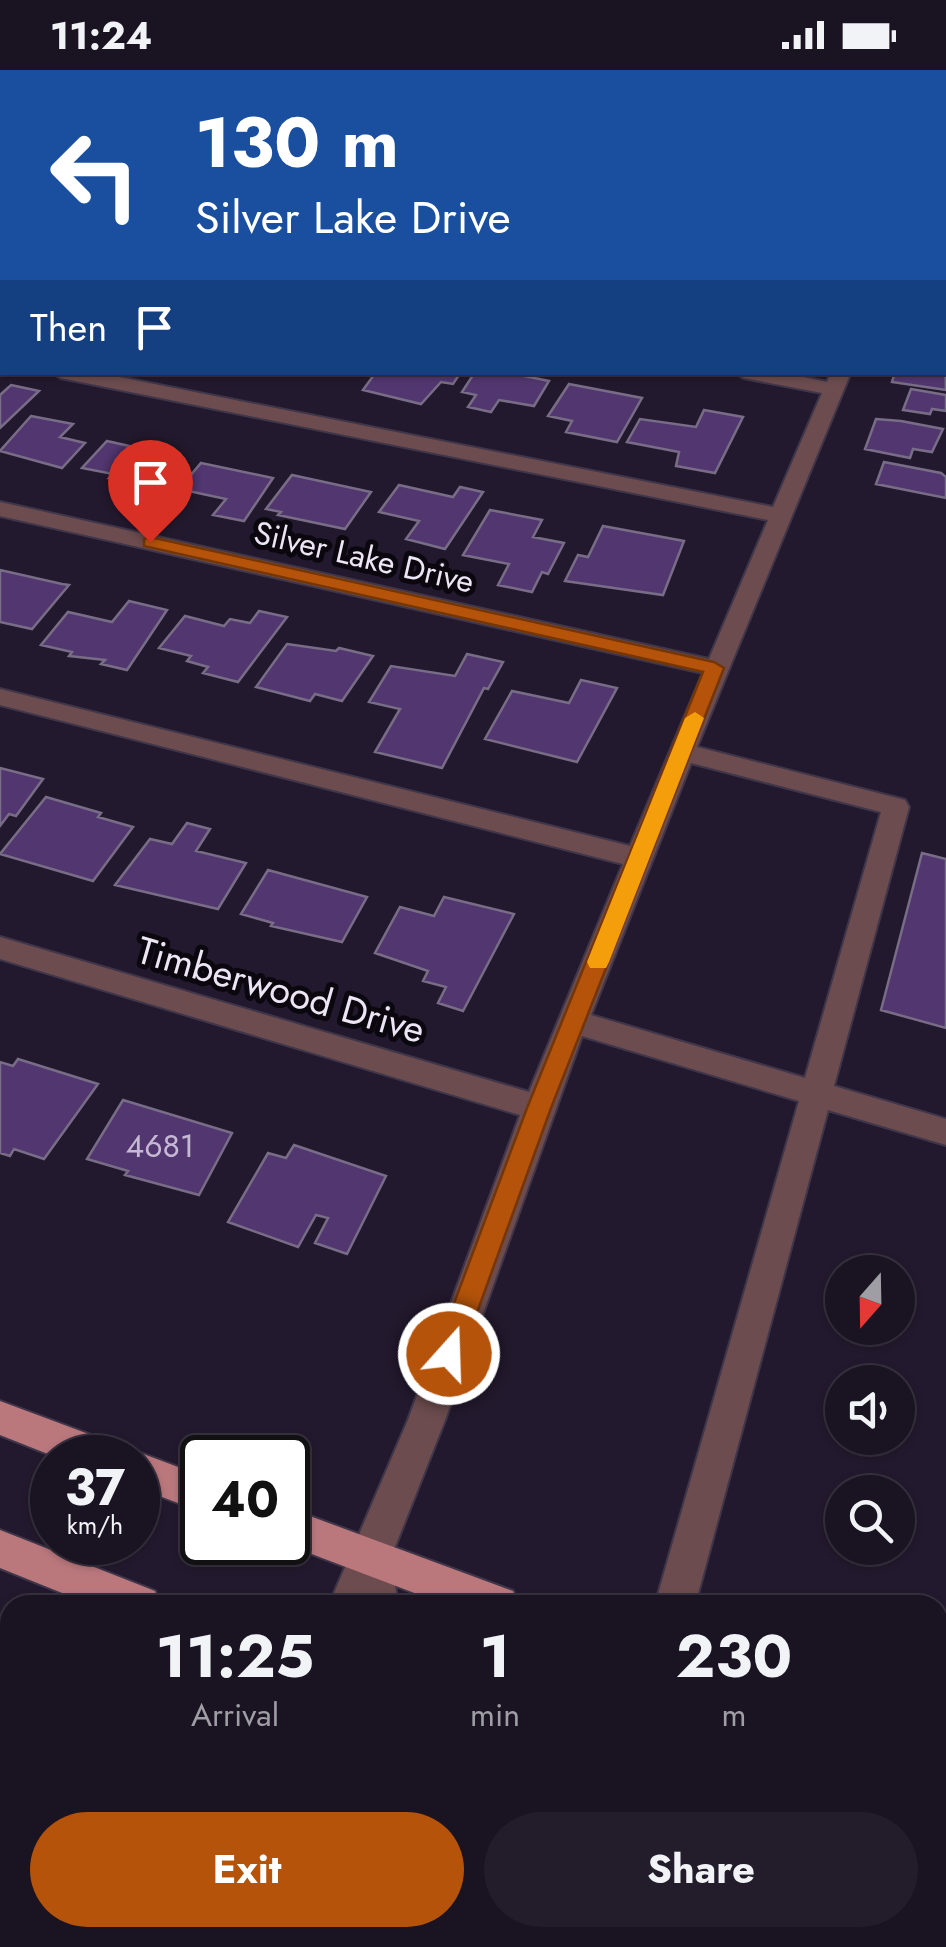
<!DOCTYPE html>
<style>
:root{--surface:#1a1322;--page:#231c2a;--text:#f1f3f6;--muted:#9f9ea5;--line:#383240;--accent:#b45309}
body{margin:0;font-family:Jost,sans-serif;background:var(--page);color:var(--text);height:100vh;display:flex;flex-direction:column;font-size:38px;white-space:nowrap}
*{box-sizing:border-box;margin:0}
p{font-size:32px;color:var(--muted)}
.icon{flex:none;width:55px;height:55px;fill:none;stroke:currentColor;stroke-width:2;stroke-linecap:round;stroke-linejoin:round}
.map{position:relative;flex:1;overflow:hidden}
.side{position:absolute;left:0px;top:1525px;width:948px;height:352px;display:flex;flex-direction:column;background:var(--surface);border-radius:30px 30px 0 0;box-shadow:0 2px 8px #0004,0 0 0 2px var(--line)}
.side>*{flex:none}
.guide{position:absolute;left:0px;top:0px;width:948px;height:305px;box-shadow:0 2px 8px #0004,0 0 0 2px var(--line);background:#1a4fa0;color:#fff;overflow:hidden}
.needle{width:65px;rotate:200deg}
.buttons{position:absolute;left:825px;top:1185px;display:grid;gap:20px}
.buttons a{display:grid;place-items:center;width:90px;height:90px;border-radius:50%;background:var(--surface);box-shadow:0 2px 8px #0004,0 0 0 2px var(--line);font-size:50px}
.speed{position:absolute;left:30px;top:1365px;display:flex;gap:20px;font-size:50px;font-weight:700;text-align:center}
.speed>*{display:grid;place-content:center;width:130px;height:130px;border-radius:50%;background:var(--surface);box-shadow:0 2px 8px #0004,0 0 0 2px var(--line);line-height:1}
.speed small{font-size:25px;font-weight:400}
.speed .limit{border:5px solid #111;border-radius:15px;background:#fff;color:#111}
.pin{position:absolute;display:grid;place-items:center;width:85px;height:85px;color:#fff;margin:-102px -42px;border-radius:50% 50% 50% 0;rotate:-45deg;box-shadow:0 0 10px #0007}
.pin .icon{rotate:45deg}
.me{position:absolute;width:110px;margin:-55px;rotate:20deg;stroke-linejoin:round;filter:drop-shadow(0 0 8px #0008)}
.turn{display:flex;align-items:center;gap:35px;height:210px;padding:0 30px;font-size:45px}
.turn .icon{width:130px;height:130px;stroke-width:2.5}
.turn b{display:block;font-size:70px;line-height:85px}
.then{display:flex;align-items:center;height:95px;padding:0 30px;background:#0003;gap:20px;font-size:38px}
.eta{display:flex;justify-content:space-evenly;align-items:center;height:170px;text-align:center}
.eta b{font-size:60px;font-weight:700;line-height:70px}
.action{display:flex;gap:20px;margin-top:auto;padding:20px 30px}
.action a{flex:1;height:115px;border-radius:60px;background:var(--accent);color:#fff;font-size:40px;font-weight:700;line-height:115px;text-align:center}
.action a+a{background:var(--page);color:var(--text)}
.status{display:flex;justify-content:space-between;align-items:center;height:70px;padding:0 50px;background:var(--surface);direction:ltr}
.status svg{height:28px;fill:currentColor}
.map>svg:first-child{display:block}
.building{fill:#52366f;stroke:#786d86;stroke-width:2.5}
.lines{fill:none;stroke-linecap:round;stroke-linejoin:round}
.minor-casing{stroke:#3f364a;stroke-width:4}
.major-casing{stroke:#3f364a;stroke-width:4}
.path{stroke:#7f7789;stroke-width:9;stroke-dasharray:10 10;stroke-linecap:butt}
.minor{fill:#6c4c4e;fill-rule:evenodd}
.major{fill:#ba787d;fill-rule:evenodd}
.route{fill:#b45309;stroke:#753606;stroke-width:2.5}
.slow{fill:#f59e0b}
.labels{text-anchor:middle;stroke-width:10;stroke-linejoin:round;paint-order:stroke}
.far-street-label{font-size:32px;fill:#ece5f4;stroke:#0a070f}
.number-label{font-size:32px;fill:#c6b9d3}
.street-label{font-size:38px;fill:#ece5f4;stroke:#0a070f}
</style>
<div class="status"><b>11:24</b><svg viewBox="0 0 49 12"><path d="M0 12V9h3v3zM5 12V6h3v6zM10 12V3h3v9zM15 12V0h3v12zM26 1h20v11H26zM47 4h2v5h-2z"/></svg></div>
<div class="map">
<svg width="946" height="1877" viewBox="0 0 946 1877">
<rect width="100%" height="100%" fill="#23192e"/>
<path class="building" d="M945 290 946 320 892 312 895 302H945Z
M376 302 419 303 461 302 453 314 441 312 421 334 363 320Z
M475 302H504L549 311 534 336 499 330 491 342 468 337 476 325 462 322Z
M569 314 642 328 617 372 566 362 572 351 548 346Z
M11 315 39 321 0 358V325Z
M911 319 946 325V341L932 339 930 344 903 340Z
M704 340 743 347 715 403 676 396 679 382 627 372 640 349 696 357Z
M31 346 73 354 60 367 85 373 62 398 0 381Z
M876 349 901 351 943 359 932 382 913 379 910 388 865 379Z
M107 371 183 388 160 415 109 408 113 404 82 398Z
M884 392 941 403 946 407V428L876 414Z
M201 393 273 408 244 451 213 445 226 429 179 419Z
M292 405 371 422 345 459 278 445 281 442 266 439Z
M399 415 453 427 460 417 483 422 445 479 406 469 419 451 379 442Z
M490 440 542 450 533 467 564 473 548 504 542 502 532 522 498 515 509 494 463 485Z
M603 456 684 471 663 525 565 511 578 485 588 487Z
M0 500 62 514 69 515 32 559 0 552Z
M129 531 167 540 127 600 101 594 105 590 69 586 72 582 41 575 68 542 112 552Z
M259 541 287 547 238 612 203 603 208 597 187 591 191 586 159 578 185 546 224 556 230 549 250 553Z
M287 574 336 581 339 578 373 586 342 631 315 624 310 631 256 617Z
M467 584 503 592 488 619 484 618 442 698 375 682 400 639 369 632 391 596 455 606Z
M581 610 617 618 577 692 485 669 512 621 569 633Z
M0 698 43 709 16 746 9 744 0 756Z
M46 727 101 743 98 747 133 757 93 811 0 784Z
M187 753 210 759 196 781 246 793 218 839 115 815 150 769 172 774Z
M922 783 946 789V958L881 940Z
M268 800 367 827 342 872 271 856 273 853 241 844Z
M444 827 514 844 463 941 438 933 446 917 423 911 428 901 375 883 400 837 434 846Z
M18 989 98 1014 44 1089 14 1079 10 1086 0 1083V992L13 996Z
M123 1030 232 1063 199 1125 125 1105 128 1101 87 1089Z
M294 1075 386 1106 347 1184 315 1173 328 1148 316 1145 298 1177 228 1152 268 1083 286 1088Z
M0 1823 10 1828V1868H94L89 1877H0Z"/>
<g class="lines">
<defs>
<path id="minor" d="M86 0H116L118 2H88Z
M613 0H644L646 2H615Z
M946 32V44H945V33Z
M0 64H2V74H0Z
M0 164H2V174H0Z
M945 173H946V184H945Z
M945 196H946V208H945Z
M0 284 2 285V297L0 296Z
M51 302H94L773 437 822 323 744 308 734 302H779L827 312 831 302H851L697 677 905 730 909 737 834 1016 946 1049V1075L828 1040 695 1535H655L799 1031 582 966 445 1350 391 1487 398 1535H329L408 1350 520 1045 0 889V867L529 1022 623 794 0 635V619L630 776 703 603 0 446V432L709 589 768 450 61 308ZM691 693 881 742 805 1008 591 945Z
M183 1868H227L224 1877H179Z
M299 1868H343L340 1877H296Z"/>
<path id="major" d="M0 1331 118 1375 123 1388H58L0 1365Z
M138 1382 202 1406V1442L138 1418V1388H125Z
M288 1438 513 1521 519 1535H446L280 1472H288Z
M0 1460 155 1521 161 1535H92L0 1498Z
M938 1676 946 1679V1721L938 1718Z
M938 1830 946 1833V1877L922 1868H938Z"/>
</defs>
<use href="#minor" class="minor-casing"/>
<use href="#major" class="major-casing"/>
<path class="path" d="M698 1877 700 1868"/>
<use href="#minor" class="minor"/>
<use href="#major" class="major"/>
</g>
<path class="route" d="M150 467 714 592 724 598 551 1038 462 1284 458 1293 449 1297 439 1293 435 1284 527 1038 703 602 144 476V469Z"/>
<path class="slow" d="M695 642 704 648 609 892 606 898H590L587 892 685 648Z"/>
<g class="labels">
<g class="far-street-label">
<text transform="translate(364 487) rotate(13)" y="11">Silver Lake Drive</text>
</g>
<g class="number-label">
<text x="160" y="1087">4681</text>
</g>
<g class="street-label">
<text transform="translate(281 920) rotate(16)" y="13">Timberwood Drive</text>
</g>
</g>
</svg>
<div class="buttons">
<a><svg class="needle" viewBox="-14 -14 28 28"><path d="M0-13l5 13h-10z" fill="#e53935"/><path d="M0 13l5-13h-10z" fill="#9f9ea5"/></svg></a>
<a><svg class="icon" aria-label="sound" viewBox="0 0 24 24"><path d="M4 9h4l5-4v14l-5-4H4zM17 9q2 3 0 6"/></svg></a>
<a><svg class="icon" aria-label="search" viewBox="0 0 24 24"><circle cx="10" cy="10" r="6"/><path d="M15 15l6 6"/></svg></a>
</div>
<div class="speed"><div>37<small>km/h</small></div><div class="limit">40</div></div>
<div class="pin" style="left:150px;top:472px;background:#d93025"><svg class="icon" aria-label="arrive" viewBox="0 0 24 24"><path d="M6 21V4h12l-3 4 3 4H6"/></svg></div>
<svg class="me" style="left:449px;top:1284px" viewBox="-20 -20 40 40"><circle r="17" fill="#b45309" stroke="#fff" stroke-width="3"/><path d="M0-11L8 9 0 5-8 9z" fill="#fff"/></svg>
<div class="guide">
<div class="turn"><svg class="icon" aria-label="left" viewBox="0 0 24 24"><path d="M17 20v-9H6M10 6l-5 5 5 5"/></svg><div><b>130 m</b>Silver Lake Drive</div></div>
<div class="then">Then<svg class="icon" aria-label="arrive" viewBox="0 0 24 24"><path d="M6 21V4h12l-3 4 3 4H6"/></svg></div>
</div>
<section class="side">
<div class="eta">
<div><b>11:25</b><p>Arrival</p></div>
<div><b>1</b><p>min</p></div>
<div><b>230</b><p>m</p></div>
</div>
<div class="action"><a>Exit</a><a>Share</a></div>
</section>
</div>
